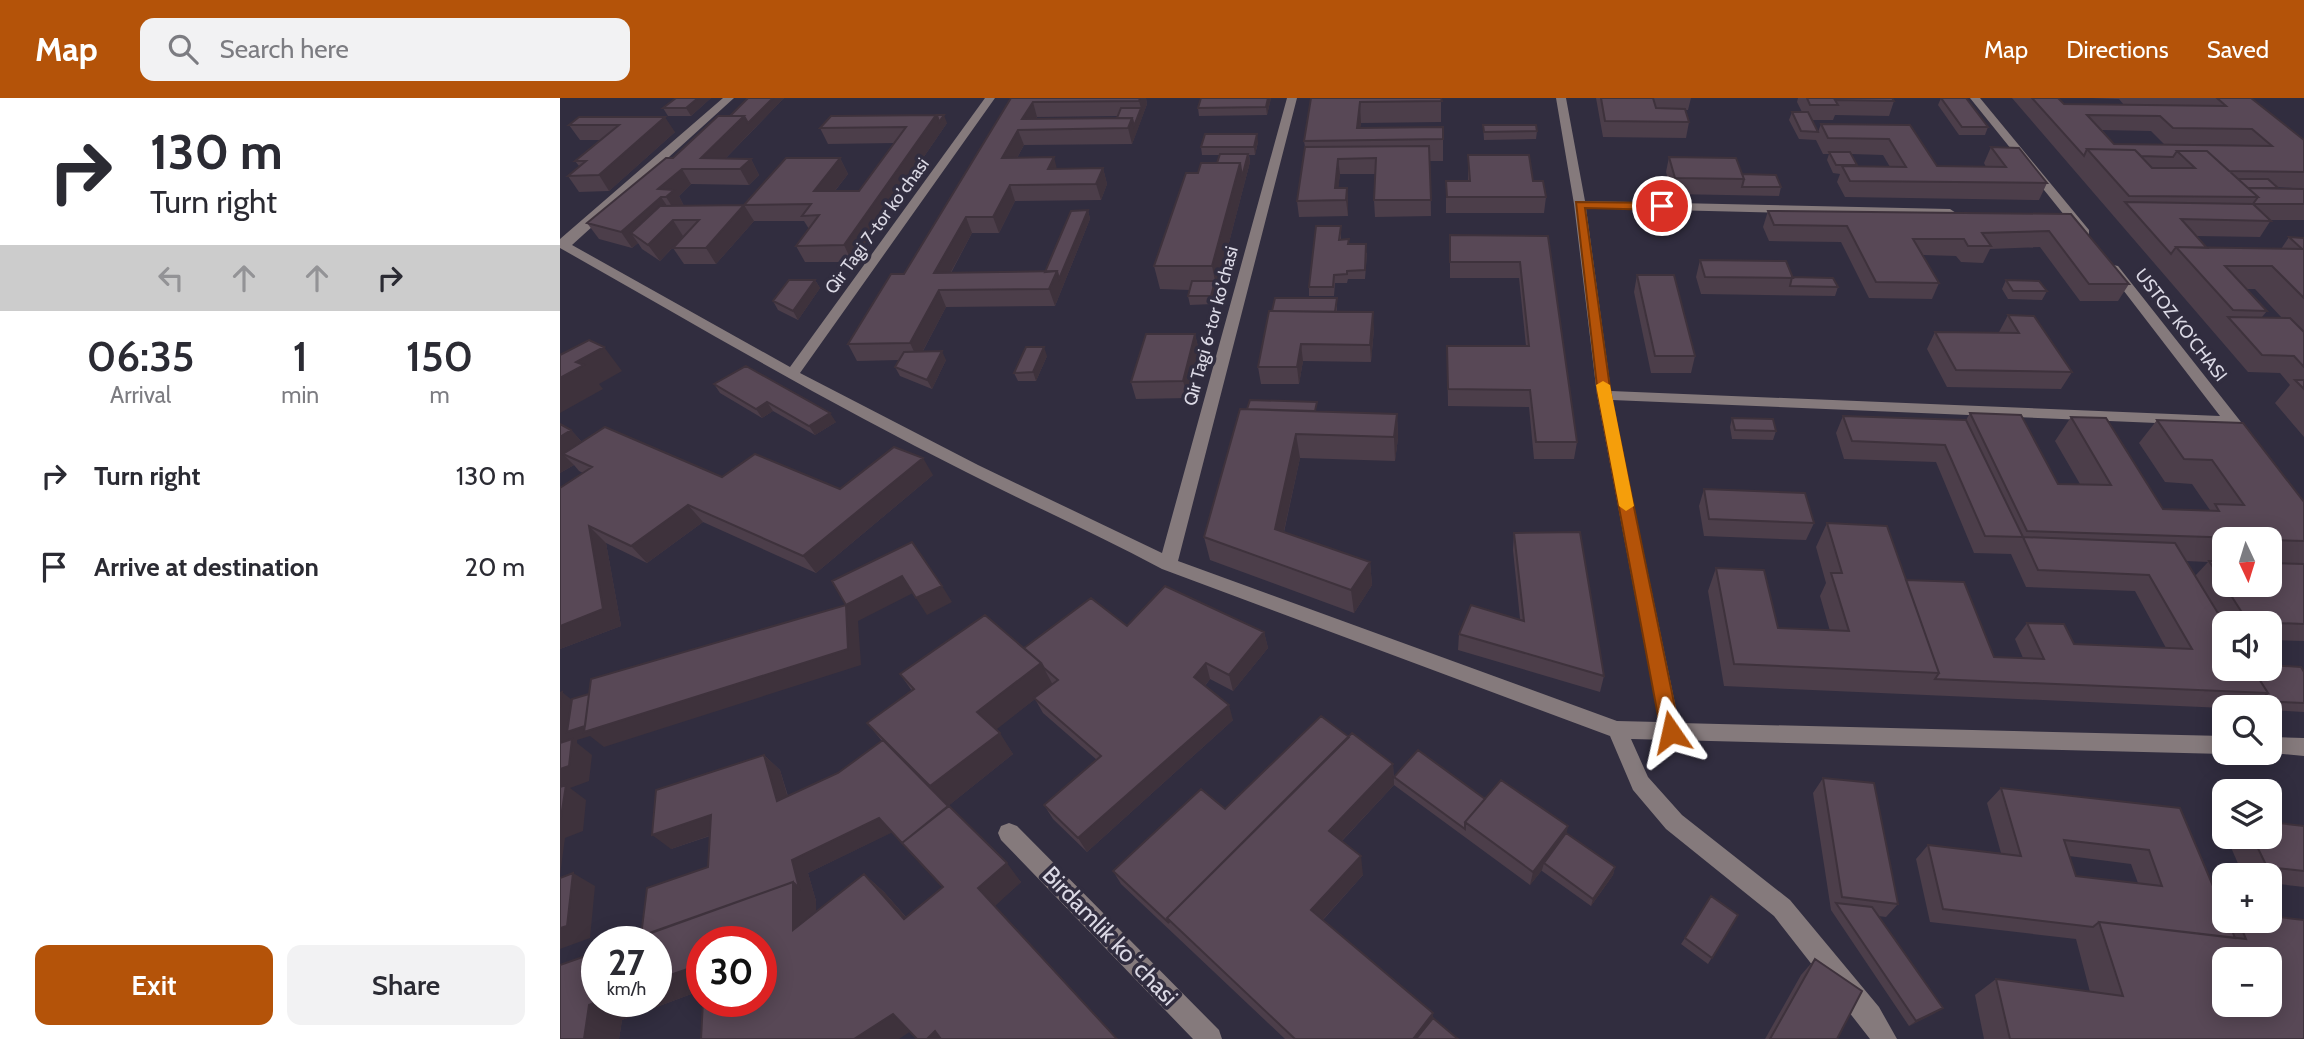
<!DOCTYPE html>
<meta charset="utf-8">
<style>
:root{--surface:#fff;--page:#f2f2f3;--text:#2b2b33;--muted:#7c7c81;--accent:#b45309}
body{margin:0;font-family:Cabin,sans-serif;background:var(--page);color:var(--text);height:100vh;display:flex;flex-direction:column;font-size:26px;white-space:nowrap}
*{box-sizing:border-box;margin:0}
p{font-size:23px;color:var(--muted)}
.icon{flex:none;width:38px;height:38px;fill:none;stroke:currentColor;stroke-width:2;stroke-linecap:round;stroke-linejoin:round}
.map{position:relative;flex:1;overflow:hidden}
.side{display:flex;flex-direction:column;background:var(--surface);width:560px}
.side>*{flex:none}
.top-card{background:#fff;color:var(--text);overflow:hidden}
.needle{width:46px;rotate:176deg}
.fabs{position:absolute;left:1652px;top:429px;display:grid;gap:14px}
.fabs a{display:grid;place-items:center;width:70px;height:70px;border-radius:14px;background:var(--surface);box-shadow:0 4px 18px #0003;font-size:35px}
.speed{position:absolute;left:21px;top:828px;display:flex;gap:14px;font-size:35px;font-weight:700;text-align:center}
.speed>*{display:grid;place-content:center;width:91px;height:91px;border-radius:50%;background:var(--surface);box-shadow:0 4px 18px #0003;line-height:1}
.speed small{font-size:18px;font-weight:400}
.speed .limit{border:10px solid #d22;background:#fff;color:#111}
.pin{position:absolute;display:grid;place-items:center;width:60px;height:60px;color:#fff;margin:-30px;border:4px solid #fff;border-radius:50%;box-shadow:0 2px 7px #0007}
.me{position:absolute;width:77px;margin:-38px;rotate:349deg;stroke-linejoin:round;filter:drop-shadow(0 0 5px #0008)}
.turn{display:flex;align-items:center;gap:24px;height:147px;padding:0 35px;font-size:32px}
.turn .icon{width:91px;height:91px;stroke-width:2.5}
.turn b{display:block;font-size:49px;line-height:60px}
.lanes{display:flex;align-items:center;height:66px;padding:0 35px;background:#0003;justify-content:center;gap:35px;direction:ltr}
.lanes .off{opacity:.35}
.eta{display:flex;justify-content:space-evenly;align-items:center;height:119px;text-align:center}
.eta b{font-size:42px;font-weight:600;line-height:49px}
.action{display:flex;gap:14px;margin-top:auto;padding:14px 35px}
.action a{flex:1;height:80px;border-radius:14px;background:var(--accent);color:#fff;font-size:28px;font-weight:600;line-height:80px;text-align:center}
.action a+a{background:var(--page);color:var(--text)}
ul{padding:0;list-style:none}
li{display:flex;align-items:center;gap:21px;height:91px;padding:0 35px}
li div{flex:1}
li b{display:block;font-size:26px}
li em{font-style:normal}
header{display:flex;align-items:center;gap:42px;box-sizing:border-box;height:98px;padding:0 35px;background:var(--accent);color:#fff}
header strong{font-size:33px}
nav{display:flex;gap:38px;margin-inline-start:auto;font-size:24px}
.search{width:490px;height:63px;background:var(--page);display:flex;align-items:center;gap:18px;box-sizing:border-box;padding:0 24px;border-radius:14px;color:var(--muted);font-size:26px}
main{display:flex;flex:1;min-height:0}
.map>svg:first-child{display:block}
.lines{fill:none;stroke-linecap:round;stroke-linejoin:round}
.minor{fill:#857a7c;fill-rule:evenodd}
.wall{fill:#4c3e4a;fill-rule:evenodd}
.shaded-wall{fill:#3e323c}
.building{fill:#584856;stroke:#3e323c;stroke-width:2;fill-rule:evenodd}
.route{fill:#b45309;stroke:#753606;stroke-width:2}
.slow{fill:#f59e0b}
.labels{text-anchor:middle;stroke-width:7;stroke-linejoin:round;paint-order:stroke}
.far-street-label{font-size:18px;fill:#dbd9e5;stroke:#312d3f}
.near-street-label{font-size:24px;fill:#dbd9e5;stroke:#312d3f}
</style>
<header>
<strong>Map</strong>
<div class="search"><svg class="icon" aria-label="search" viewBox="0 0 24 24"><circle cx="10" cy="10" r="6"/><path d="M15 15l6 6"/></svg>Search here</div>
<nav><a>Map</a><a>Directions</a><a>Saved</a></nav>
</header>
<main>
<section class="side">
<div class="top-card">
<div class="turn"><svg class="icon" aria-label="right" viewBox="0 0 24 24"><path d="M7 20v-9h11M14 6l5 5-5 5"/></svg><div><b>130 m</b>Turn right</div></div>
<div class="lanes"><svg class="icon off" aria-label="left" viewBox="0 0 24 24"><path d="M17 20v-9H6M10 6l-5 5 5 5"/></svg><svg class="icon off" aria-label="ahead" viewBox="0 0 24 24"><path d="M12 20V5M6 11l6-6 6 6"/></svg><svg class="icon off" aria-label="ahead" viewBox="0 0 24 24"><path d="M12 20V5M6 11l6-6 6 6"/></svg><svg class="icon" aria-label="right" viewBox="0 0 24 24"><path d="M7 20v-9h11M14 6l5 5-5 5"/></svg></div>
</div>
<div class="eta">
<div><b>06:35</b><p>Arrival</p></div>
<div><b>1</b><p>min</p></div>
<div><b>150</b><p>m</p></div>
</div>
<ul>
<li><svg class="icon" aria-label="right" viewBox="0 0 24 24"><path d="M7 20v-9h11M14 6l5 5-5 5"/></svg><div><b>Turn right</b></div><em>130 m</em></li>
<li><svg class="icon" aria-label="arrive" viewBox="0 0 24 24"><path d="M6 21V4h12l-3 4 3 4H6"/></svg><div><b>Arrive at destination</b></div><em>20 m</em></li>
</ul>
<div class="action"><a>Exit</a><a>Share</a></div>
</section>
<div class="map">
<svg width="1744" height="941" viewBox="0 0 1744 941">
<rect width="100%" height="100%" fill="#312d3f"/>
<g class="lines">
<path class="minor" d="M163 0H174L12 147 230 269 425 0H435L240 275 418 367 602 455 727 0H737L618 463 1057 623 1099 624 1037 297 1014 106 996 0H1006L1025 103 1390 111 1396 115 1390 119 1026 110 1051 293 1660 318 1547 171 1553 167 1558 168 1681 324 1684 328 1681 332H1671L1668 328 1052 302 1119 625 1664 638V654H1668L1664 656 1071 641 1088 679 1122 717 1230 802 1319 909 1337 941H1310L1214 818 1106 731 1073 692 1050 638 602 471C537 436 471 407 406 374 268 305 134 226 0 150V141Z
M1410 0H1420L1529 132V138H1521Z
M1710 639 1744 640V658L1703 654H1710Z
M449 725 457 728 659 932 662 941H633L441 742 438 735 441 728Z"/>
</g>
<path class="wall" d="M151 0 131 18H108L103 10Z
M188 0H231H224L165 61H191L199 77 189 87 131 86 119 98 124 108 184 107 280 60 288 76 275 93H299L335 45 268 46 260 30 387 25 292 164H245L236 148 249 131 244 123H194L156 166H124L113 150 124 138 100 163 82 151 78 145 72 150 39 141 27 125 170 18Z
M451 0H586L587 6 572 46 464 47 457 60 497 71 543 70 547 86 541 102 455 103 439 135H412L391 175 485 174 528 112 530 121 495 208 386 209 363 253 386 262 372 291 340 278 335 269 339 262 297 263 288 246 344 176ZM558 18 557 20 476 21 477 19Z
M641 0H711L707 17 639 18 638 10Z
M751 0H881V24L801 25 800 30 883 41V63H870L871 118 815 119 814 102 815 76H780L778 90H787L788 106V118L739 119 737 103 745 49 744 43Z
M1036 0H1131L1128 12H1125L1129 24 1126 40 1043 39Z
M1238 0H1332L1334 3 1329 18 1275 17 1273 22H1252L1258 34 1261 26 1350 27 1377 68 1426 69 1424 65 1431 49 1487 85 1479 102 1285 99 1277 84 1280 76 1273 75 1267 62 1269 56H1263L1256 42 1239 41 1229 22 1232 14H1242L1237 4ZM1291 56 1323 57 1330 69 1296 68Z
M1381 0H1406L1428 29 1425 37H1399L1378 7Z
M1452 0H1498L1504 6 1564 7 1559 1 1531 0H1691L1744 42V122H1711L1700 139 1636 138 1647 150 1721 151 1729 139 1744 140V339L1715 305 1730 287 1720 275 1688 274ZM1542 32 1591 33 1604 46 1683 47 1554 46ZM1717 89 1733 90 1735 91 1718 90ZM1687 191H1695L1722 220 1702 219 1707 213Z
M19 19 115 34 49 93 19 94 8 78 19 68 15 63 40 42H20L9 27Z
M923 27 977 33 976 41 924 42Z
M698 44 695 57H689L690 64 653 206 630 207 628 198 630 192 600 191 594 168 638 75 657 65 659 57H642L641 49Z
M908 57 973 83 986 99 984 115H886V83H908Z
M1109 59 1182 76 1221 89 1219 98 1112 96 1106 74Z
M1208 113 1511 116 1569 186 1558 203H1520L1480 149 1430 151 1423 165 1401 164 1396 158 1363 157 1379 185 1372 201 1309 200 1281 144 1209 143 1203 129Z
M781 128V142L789 141V146L807 155 805 181H788L787 185H775L774 198H749V189Z
M890 137 988 138 1017 344 1014 361H974L969 309 888 308 887 248H966L959 180H890Z
M1140 162 1232 179 1278 189 1275 198 1141 196 1136 179Z
M1077 177 1135 258 1131 275H1091L1074 194Z
M255 182 260 190 238 222 218 212 213 203Z
M1446 182 1487 193 1482 202 1448 201 1442 191Z
M777 200V214L814 231 811 264 743 263 739 286H701L698 269Z
M1448 217 1512 274 1501 291 1387 289 1367 251 1375 234 1439 235V234Z
M635 236 639 253 628 300 576 301 571 284Z
M487 258 476 283H458L454 275Z
M154 286 276 324 255 337 213 313 202 320 160 295Z
M680 311 837 316 838 340 835 363 740 360 724 434 810 464 812 487 794 515 650 462 644 439Z
M1410 315 1498 386H1520L1495 343 1511 319 1603 411 1649 413 1650 412 1632 386 1605 384 1579 345 1597 322 1744 404V543L1710 542V525H1664V570L1744 574V614L1710 612V609H1664V610L1164 588 1148 493 1156 470 1218 530 1270 533 1260 498 1266 485 1256 449 1267 425 1346 482 1434 559 1463 560 1455 541 1467 525 1514 546 1606 550 1575 493 1466 489 1451 456 1414 455 1376 364 1284 361 1276 335 1283 318 1406 322ZM1664 441H1710V486H1664ZM1626 463 1648 464 1635 478Z
M1172 320 1216 333 1213 342 1172 341 1170 329Z
M0 326 11 332 22 344 162 379 280 391 373 377 256 475 143 424 87 465 46 445 61 528 0 551V390L23 375 19 373 14 367 0 375Z
M1144 391 1254 425 1246 442 1144 438 1139 408Z
M954 435 1044 578 1040 594 898 552 899 536 960 521 953 452Z
M567 528 704 534 708 550 673 593 650 581 645 588 673 622 527 754 493 721 484 707 537 662 483 615 475 601 436 631 453 656 388 708 461 784 434 808 350 934 201 903 142 844V892L62 922 59 941H0L81 838 148 769 150 738 111 751 204 657 220 672 228 698 278 675 322 643 307 625 352 593 340 576ZM332 734 383 789 346 819 324 794 304 776 256 814V803L248 775Z
M789 639 833 666 834 687 782 743 803 777 763 822 873 915V920L898 941H725L561 786 553 773 665 711Z
M834 679 925 701 1006 735 1055 769 1053 777 1031 808 982 773V772L970 787 834 687Z
M1263 680 1338 806 1326 819 1318 818 1375 915 1349 928 1271 812 1253 695Z
M1441 690 1620 710 1664 822H1710L1744 941H1424L1415 897 1436 881 1530 894 1516 841 1370 824 1356 761 1368 747 1441 755 1427 705ZM1509 758 1571 766 1578 785 1516 778Z
M1744 728V789L1710 785V777H1683L1666 738H1710Z
M1178 817 1148 866 1121 846 1125 840Z
M1255 861 1277 941H1205L1241 877Z"/>
<path class="shaded-wall" d="M138 0H151L131 18 126 10Z
M213 0H224L155 71 141 60 184 18Z
M580 0H586L587 6 576 36 574 28 581 10 579 3Z
M708 0H711L707 17 706 9Z
M473 4 477 19 470 31 462 21Z
M800 4 801 25 799 42 797 30Z
M376 17H384L387 25 292 164 284 147Z
M105 19 115 34 49 93 39 77Z
M572 20 576 36 572 46 568 30Z
M458 32 464 47 448 76 442 60Z
M697 36 698 44 695 57 694 49Z
M688 56 690 64 653 206 651 198 655 183 652 168 680 65Z
M494 59 498 75 488 71Z
M280 60 288 76 262 109 254 93Z
M191 61 199 77 189 87 180 71Z
M778 61 780 76 777 102 775 90Z
M543 70 547 86 541 102 536 86Z
M122 71 131 86 119 98 124 108 116 115 106 99 98 91Z
M450 87 455 103 439 135 433 119Z
M787 90 788 106V118L786 102Z
M101 99 112 115 71 135 78 145 72 150 61 134Z
M184 107 194 123 156 166 146 150Z
M528 112 530 121 495 208 489 191 497 173Z
M406 119 412 135 381 192 374 175Z
M113 122 123 138 100 163 88 147Z
M255 182 260 190 238 222 233 213Z
M379 192 386 209 358 262 350 245Z
M813 214 814 231 811 264 810 247Z
M635 236 639 253 628 300 623 283Z
M741 246 743 263 739 286 737 269Z
M44 249 62 273 39 286 43 291 0 315V280L16 264Z
M484 249 487 258 476 283 473 274Z
M382 253 386 262 372 291 367 282Z
M207 304 213 313 202 320 196 311Z
M270 315 276 324 255 337 249 328Z
M837 316 838 340 835 363 834 339Z
M11 332 33 356H3L14 367 0 375V339Z
M736 336 740 360 719 455 715 431Z
M363 360 373 377 256 475 243 458Z
M128 407 143 424 87 465 71 448Z
M29 428 46 445 61 528 0 551V528Z
M810 464 812 487 794 515 791 492Z
M342 478 353 495 298 523 286 507Z
M382 488 392 504 367 517 356 500Z
M286 507 298 523 301 567 44 649 30 638 17 642V645L32 657 29 683 10 690 26 702 23 733 5 740 0 777V609L2 594 22 610Z
M704 534 708 550 673 593 669 577Z
M481 565 493 587 432 635 417 614Z
M646 565 650 581 639 595 634 579Z
M669 607 673 622 527 754 518 740Z
M440 635 453 656 387 709 370 688Z
M204 657 220 672 233 718 217 703Z
M833 666 834 687 773 752 769 733Z
M151 717 169 731 111 751 92 737Z
M319 720 333 734 248 775 256 803 257 849 102 859 232 762Z
M1008 728 1005 743 984 765 982 772 970 787 973 774Z
M801 758 803 777 756 829 751 812Z
M447 765 461 784 434 809 418 790Z
M1055 769 1053 777 1031 808 1033 801Z
M13 775 35 788 30 840 0 851V830Z
M304 776 324 794 363 839 344 821Z
M142 866V892L62 922 59 941H24L29 907 39 903H96V882Z
M1383 910 1375 915 1349 928 1356 923Z
M873 915V930L864 941H853Z
M333 916 354 931 339 941H294Z
M375 933 385 941H367Z"/>
<path class="building" d="M116 0H138L126 10H103Z
M188 0H213L188 25 184 18H170Z
M451 0H580L579 3 473 4 462 21 572 20 568 30 458 32 442 60 494 59 488 71 543 70 536 86 450 87 433 119H406L374 175 497 173 489 191 379 192 350 245 288 246 331 176H344Z
M641 0H708L706 9 638 10Z
M751 0H881L882 3 800 4 797 30 883 29V41L744 43Z
M1041 0H1093L1096 10 1125 11 1129 24 1045 23Z
M1247 0H1332L1334 3 1275 2 1278 7H1250Z
M1381 0H1406L1428 29H1402Z
M1472 0H1498L1504 6 1666 8 1657 0H1691L1744 42V74L1669 73 1647 53H1617L1613 59 1581 58 1575 52 1527 51 1524 58ZM1527 17 1600 18 1613 30 1692 31 1712 48 1554 46Z
M561 10H581L574 28 572 20H557Z
M1232 14H1248L1258 34 1241 33Z
M376 17 284 147 236 148 259 117 242 118 251 106 184 107 226 60H280L254 93H299L346 29 260 30 271 18Z
M377 17H384L379 24Z
M158 18H184L141 60 191 61 180 71H122L98 91 114 92 106 99H101L61 134 27 125 106 60H113Z
M19 19H105L39 77 8 78 26 63H15L59 27H9Z
M1261 26 1350 27 1377 68 1446 69 1431 49 1459 50 1487 85 1290 83 1282 68 1346 69 1329 41 1268 40Z
M923 27H976L977 33 924 34Z
M645 36H697L694 49H641Z
M869 48 871 102H814L816 60 778 61 775 90H787L786 102 737 103 745 49Z
M1527 51 1575 52 1592 70H1635L1617 53H1647L1698 99 1569 98Z
M1269 54H1290L1297 67H1276Z
M660 56H688L682 79 680 65H657Z
M908 57H969L973 83H983L986 99H887L886 83H910Z
M1109 59 1176 60 1184 81 1115 80Z
M641 65H680L652 168H594L626 75H638Z
M1182 76 1216 77 1221 89H1182L1184 81Z
M1678 81H1708L1718 90H1688Z
M1688 90 1744 91V106H1693L1698 99Z
M1565 104 1693 106 1711 123 1621 121 1647 150 1616 149 1611 156Z
M184 107 146 150H113L139 122H113L88 147 71 135 100 108Z
M528 112 499 181 497 173 485 174 511 113Z
M1208 113 1511 116 1569 186H1529L1489 133 1422 135 1431 148H1408L1404 141H1353L1379 185 1316 184 1287 128 1214 127Z
M756 128H781L779 142 789 141 788 146H806L805 172 787 173V176L774 177 773 189H749Z
M890 137 988 138 1017 344H976L970 292 888 291 887 248H969L960 164H890Z
M1729 139 1744 140V151H1742Z
M1616 149 1744 151V200L1712 168H1665L1707 213 1673 212Z
M1140 162 1226 163 1233 180 1145 179Z
M1077 177H1114L1135 258H1095Z
M1232 179 1273 180 1278 189 1230 188Z
M229 182H255L233 213 213 203Z
M1446 182 1479 183 1487 193H1453Z
M632 183H655L651 198H628Z
M715 200H777L775 214 712 213Z
M709 213 813 214 810 247 741 246 737 269H698Z
M1448 217 1474 218 1512 274 1396 272 1375 234 1459 235Z
M1668 219 1730 220 1744 234V269L1734 258 1702 257Z
M586 236H635L623 283 571 284Z
M29 242 44 249 16 264 24 267 0 280V257Z
M466 249H484L473 274 454 275Z
M382 253 367 282 335 269 344 254Z
M186 268 270 315 249 328 207 304 196 311 154 286Z
M1735 282H1744V291Z
M690 302 757 304 755 313 687 311Z
M680 311 837 316 834 339 736 336 715 431 810 464 791 492 644 439Z
M1410 315 1461 317 1498 386 1551 387 1511 319 1546 320 1603 411 1659 413 1655 406 1684 407 1652 362 1624 361 1597 322 1683 325 1744 404V443L1710 442V441L1467 433Z
M1283 318 1406 322 1463 439 1425 438 1385 347 1292 343Z
M1172 320 1213 321 1216 333 1175 332Z
M0 326 11 332 0 339Z
M45 329 162 379 195 356 280 391 334 349 363 360 243 458 128 407 71 448 29 428 43 511 0 528V390L32 369 3 356Z
M1144 391 1245 395 1254 425 1149 421Z
M1267 425 1327 428 1379 575 1174 566 1156 470 1204 472 1218 530 1289 533 1271 475H1282Z
M1020 434 1044 578 899 536 911 507 964 523 954 435Z
M1463 439 1615 445 1664 525V570H1692L1708 595 1375 581 1379 575 1346 482 1404 484 1434 559 1484 561 1467 525 1504 526 1514 546 1632 551 1589 477 1478 472Z
M352 444 382 488 356 500 342 478 286 507 272 483Z
M1649 463H1664V486H1710V465L1744 466V526L1688 524Z
M605 488 704 534 669 577 646 565 634 579 669 607 518 740 484 707 541 658 474 600 498 582 484 570 481 565 464 550 531 500 567 528Z
M286 507 288 551 24 634 31 581Z
M425 517 481 565 417 614 440 635 370 688 307 625 354 591 340 576Z
M1710 567 1741 569 1744 574V605L1699 603 1708 595 1692 570H1710Z
M2 594 0 609V595Z
M29 596 25 628 7 634 12 601Z
M761 618 789 639 607 820 609 825 553 773 641 691 665 711Z
M792 635 833 666 769 733 801 758 751 812 873 915 853 941H735L607 820Z
M12 641 9 668 0 671V645Z
M323 642 388 708 342 745 319 720 232 762 239 790 233 784 81 838 87 790 148 769 151 717 92 737 96 692 204 657 217 703 278 675Z
M858 652 925 701 905 724V731L834 679Z
M1263 680 1314 685 1338 806 1282 799Z
M941 682 1008 728 973 774 905 724Z
M6 687 1 719 0 720V689Z
M1441 690 1620 710 1664 814V822H1668L1675 840 1539 824 1533 829 1383 811 1368 747 1461 758ZM1504 742 1589 752 1602 788 1516 778Z
M389 708 447 765 418 790 557 941H381L375 933 367 941H357L333 916 294 941H141L143 903H201V844H142V866L96 882V844H66L233 784V832L304 776 344 821 383 789 342 745Z
M1710 724 1744 728V773L1707 769 1692 738H1710Z
M1006 735 1055 769 1033 801 984 765Z
M13 775 7 828 0 830V780Z
M1151 798 1178 817 1152 860 1125 840Z
M1276 805 1312 809 1383 910 1356 923Z
M1710 818 1744 822V941H1450L1436 881 1563 898 1539 824 1686 841 1678 822H1710ZM1664 861H1710V906H1664Z
M37 854V903H39L29 907 24 941H0V867Z
M1255 861 1302 893 1277 941H1210Z
M873 920 898 941H856Z"/>
<path class="route" d="M1016 104 1102 105 1107 108 1102 112 1025 110 1051 297 1120 634 1117 639 1111 641 1104 639 1101 634 1038 297Z"/>
<path class="slow" d="M1043 283 1050 287 1074 408 1066 413 1059 408 1036 287Z"/>
<g class="labels">
<g class="far-street-label">
<text transform="translate(317 128) rotate(-54)" y="6">Qir Tagi 7-tor koʼchasi</text>
<text transform="translate(1621 227) rotate(52)" y="6">USTOZ KO'CHASI</text>
<text transform="translate(651 228) rotate(-75)" y="6">Qir Tagi 6-tor koʼchasi</text>
</g>
<g class="near-street-label">
<text transform="translate(550 838) rotate(46)" y="8">Birdamlik koʻchasi</text>
</g>
</g>
</svg>
<div class="fabs">
<a><svg class="needle" viewBox="-14 -14 28 28"><path d="M0-13l5 13h-10z" fill="#e53935"/><path d="M0 13l5-13h-10z" fill="#7c7c81"/></svg></a>
<a><svg class="icon" aria-label="sound" viewBox="0 0 24 24"><path d="M4 9h4l5-4v14l-5-4H4zM17 9q2 3 0 6"/></svg></a>
<a><svg class="icon" aria-label="search" viewBox="0 0 24 24"><circle cx="10" cy="10" r="6"/><path d="M15 15l6 6"/></svg></a>
<a><svg class="icon" aria-label="layers" viewBox="0 0 24 24"><path d="M12 4l9 5-9 5-9-5zM3 14l9 5 9-5"/></svg></a>
<a>+</a>
<a>−</a>
</div>
<div class="speed"><div>27<small>km/h</small></div><div class="limit">30</div></div>
<div class="pin" style="left:1102px;top:108px;background:#d93025"><svg class="icon" aria-label="arrive" viewBox="0 0 24 24"><path d="M6 21V4h12l-3 4 3 4H6"/></svg></div>
<svg class="me" style="left:1111px;top:634px" viewBox="-20 -20 40 40"><path d="M0-17L14 15 0 8-14 15z" fill="#b45309" stroke="#fff" stroke-width="4"/></svg>
</div>
</main>
